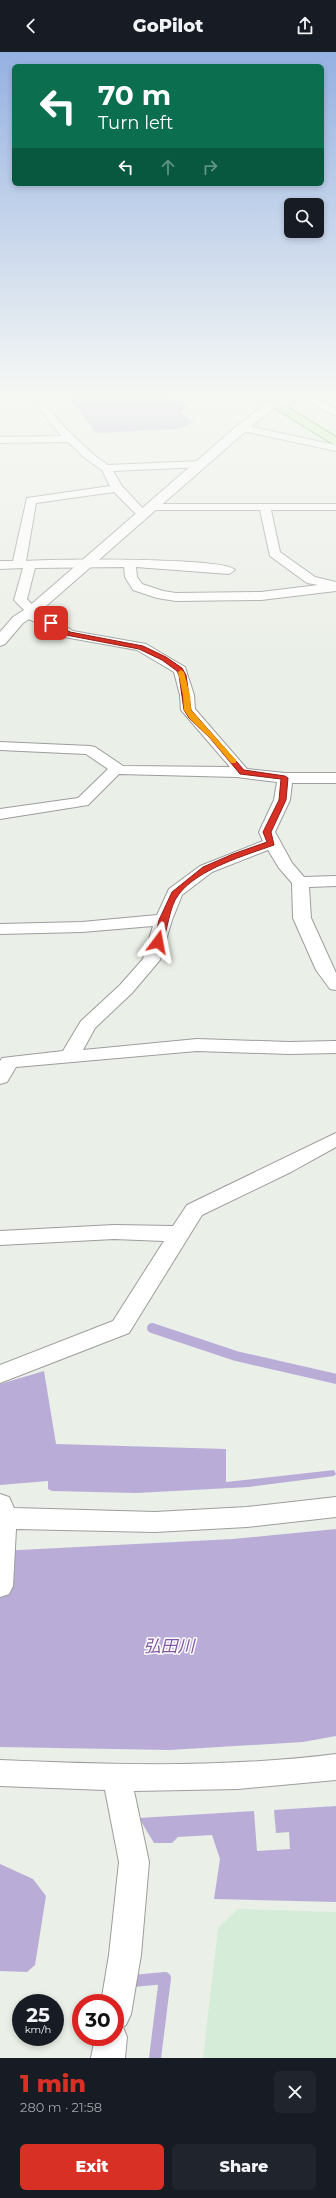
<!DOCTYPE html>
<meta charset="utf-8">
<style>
:root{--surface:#171b24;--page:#20242c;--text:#f1f3f6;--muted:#9ea1a6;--accent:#d93025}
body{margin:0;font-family:Montserrat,"Noto Sans JP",sans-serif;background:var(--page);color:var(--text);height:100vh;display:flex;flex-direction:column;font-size:15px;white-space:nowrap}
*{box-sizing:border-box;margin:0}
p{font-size:13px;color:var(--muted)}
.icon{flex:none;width:22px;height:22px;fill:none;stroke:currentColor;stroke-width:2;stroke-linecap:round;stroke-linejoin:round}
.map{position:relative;height:2006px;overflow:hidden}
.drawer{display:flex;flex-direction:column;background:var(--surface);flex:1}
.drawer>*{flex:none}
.guide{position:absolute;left:12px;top:12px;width:312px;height:122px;border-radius:6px;box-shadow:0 2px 6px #0003;background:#0b6e4f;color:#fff;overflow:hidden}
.controls{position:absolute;left:284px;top:146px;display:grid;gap:8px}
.controls a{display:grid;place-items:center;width:40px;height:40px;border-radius:6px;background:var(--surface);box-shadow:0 2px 6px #0003;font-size:20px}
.speed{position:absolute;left:12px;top:1942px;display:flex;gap:8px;font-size:20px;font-weight:700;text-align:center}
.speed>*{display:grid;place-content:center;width:52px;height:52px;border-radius:50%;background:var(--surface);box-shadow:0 2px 6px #0003;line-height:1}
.speed small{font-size:10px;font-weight:400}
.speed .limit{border:6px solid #d22;background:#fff;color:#111}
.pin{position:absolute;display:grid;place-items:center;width:34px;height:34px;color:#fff;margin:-17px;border-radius:8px;box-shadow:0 2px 6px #0006}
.me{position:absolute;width:44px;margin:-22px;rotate:13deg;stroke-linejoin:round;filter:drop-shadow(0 0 3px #0008)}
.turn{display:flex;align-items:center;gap:14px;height:84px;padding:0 20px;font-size:18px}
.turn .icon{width:52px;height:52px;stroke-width:2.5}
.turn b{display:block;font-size:28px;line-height:34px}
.lanes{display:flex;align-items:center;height:38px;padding:0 20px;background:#0003;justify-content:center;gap:20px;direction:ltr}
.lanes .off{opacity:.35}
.round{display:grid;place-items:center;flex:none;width:42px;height:42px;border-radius:6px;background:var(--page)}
.head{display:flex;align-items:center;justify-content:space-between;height:68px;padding:0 20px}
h1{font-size:24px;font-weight:800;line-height:30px;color:var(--accent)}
.button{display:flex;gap:8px;margin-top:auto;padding:8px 20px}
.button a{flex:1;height:46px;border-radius:6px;background:var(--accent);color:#fff;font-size:16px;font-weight:800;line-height:46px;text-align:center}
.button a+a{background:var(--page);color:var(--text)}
header{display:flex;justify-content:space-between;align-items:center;height:52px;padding:0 20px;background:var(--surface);font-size:18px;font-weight:800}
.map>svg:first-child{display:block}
.farmland{fill:#d5ecd8}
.water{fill:#b9add8}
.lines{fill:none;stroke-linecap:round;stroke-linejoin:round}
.stream-far1{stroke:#b9add8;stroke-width:10}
.stream{stroke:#b9add8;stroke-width:12}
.minor-casing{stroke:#9d9d9d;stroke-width:2}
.tertiary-casing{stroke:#9d9d9d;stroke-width:2}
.primary-casing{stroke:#328b11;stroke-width:2}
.minor{fill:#fff;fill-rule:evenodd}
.tertiary{fill:#fff;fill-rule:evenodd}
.primary{fill:#c5f2aa;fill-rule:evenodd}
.route{fill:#d93025;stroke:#8d1f18}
.slow{fill:#f59e0b}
.labels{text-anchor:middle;stroke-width:3;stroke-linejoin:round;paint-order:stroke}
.near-water-label{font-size:17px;font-style:italic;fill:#8356a5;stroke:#fff}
</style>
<header><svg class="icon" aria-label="back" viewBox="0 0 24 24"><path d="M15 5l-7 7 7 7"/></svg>GoPilot<svg class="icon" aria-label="share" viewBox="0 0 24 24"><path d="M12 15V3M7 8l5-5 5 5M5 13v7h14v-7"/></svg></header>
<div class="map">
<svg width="336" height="2006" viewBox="0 0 336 2006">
<rect width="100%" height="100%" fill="#eaefe7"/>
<path class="farmland" d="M238 1857 336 1860V2006H203L218 1876Z"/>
<path class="water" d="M68 343H169L187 354 181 360 194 370 178 377 96 381Z
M44 1319 56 1392 226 1397V1430L334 1418 336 1422 334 1424 249 1435 136 1441 52 1439 48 1437V1429L0 1433V1332Z
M336 1477V1684L303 1690 169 1698 0 1695V1499L233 1487Z
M336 1754V1850L214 1847 220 1807 212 1783 178 1785 172 1791H154L139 1766 254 1759 257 1799 290 1797 289 1780 276 1781 274 1758Z
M0 1812 33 1827 46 1844 35 1913 27 1920 0 1919Z"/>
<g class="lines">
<path class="stream-far1" d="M152 1276 236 1304 336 1327"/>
<path class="stream" d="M133 1929 165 1926 155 2006"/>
<defs>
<path id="minor" d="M29 343H39L65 376 94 403 108 413 201 409 206 412 201 415 113 419 122 434 149 463 143 466 139 465 114 440 36 451 26 509C50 507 226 505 235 518L229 522 136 515 137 525 142 532 163 539 176 541 261 540 318 533 307 531 270 504 260 458H152L146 455 152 452H336V458H271L280 500 315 525 336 530V539L261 548 176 549 157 546 133 538 125 525 124 515 35 516 27 547 38 559 37 561 56 568 73 579 146 592 185 615 194 643 195 657 247 717 285 721H336V731H292L290 748 275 780 292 811 304 825 336 824V834L309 835 311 866 336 921V938L330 937 316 918 293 866 292 831 279 816 268 798 212 820 182 843 172 868 160 908 132 941 95 976 83 998 197 987 289 990 336 989V1001L289 1002 197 999 16 1015 7 1030 0 1032V1009L2 1006 63 999 81 969 120 933 143 907 153 874 82 880 0 882V872L82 870 157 863 169 837 200 814 263 789 259 780 274 748 277 730 237 725 119 722 88 753 0 767V757L78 746 108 717 86 702 0 698V690L90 694 95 695 123 714 230 715 181 658 180 643 174 620 137 598 64 585 46 574 23 565 22 562 25 559 14 548 23 516 0 517V509H13L27 446 110 434 102 418 86 407 68 390 0 391V385L61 384Z
M309 343H319L321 349 336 357V364L314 353Z
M242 373 336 393V399L238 378 237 376Z
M336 1081V1095L291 1120 202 1163 129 1281 0 1331V1313L113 1269 164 1189 114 1187 0 1193V1179L114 1173 173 1174 187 1153Z
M0 1442 9 1445 14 1456 155 1460 247 1455 336 1445V1465L247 1475 155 1480 16 1477 13 1534 9 1542 0 1545Z
M336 1702V1728L238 1737 134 1739 149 1810 141 1903 131 1962 126 1973 123 1975 127 1985 125 2006H91L95 1985H115V1951H101L109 1903 119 1810 105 1738 0 1734V1708C112 1713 225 1716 336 1702Z"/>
<path id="tertiary" d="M277 343H290L246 379 37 562 23 571 5 592 0 594V580L13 565 27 556 238 373Z"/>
<path id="primary" d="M254 343H268L336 385V394Z"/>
</defs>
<use href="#minor" class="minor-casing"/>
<use href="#tertiary" class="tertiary-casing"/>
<use href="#primary" class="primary-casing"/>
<use href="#minor" class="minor"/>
<use href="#tertiary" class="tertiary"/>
<use href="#primary" class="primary"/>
</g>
<linearGradient id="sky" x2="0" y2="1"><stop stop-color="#95b1e2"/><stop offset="0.55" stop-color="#f6f8f4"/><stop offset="1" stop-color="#f6f8f4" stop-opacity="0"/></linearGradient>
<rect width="336" height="624" fill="url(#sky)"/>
<path class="route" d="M49 570H53L70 580 143 594 166 605 182 616 186 623 191 658 244 718 285 724 288 726 286 748 271 780 274 793C246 803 198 817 179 842 168 856 169 877 161 892L154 890 159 868 172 840 203 815 233 802 267 790 263 780 279 748 281 727 240 722 210 686 189 666 184 658 179 623 177 619 162 608 139 597 66 583 49 572Z"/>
<path class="slow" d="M181 618 184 620 190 643 191 658 236 708V711H231L210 686 190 667 184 658 183 643 178 620Z"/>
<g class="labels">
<g class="near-water-label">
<text x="169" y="1600">弘田川</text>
</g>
</g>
</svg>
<div class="controls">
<a><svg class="icon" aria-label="search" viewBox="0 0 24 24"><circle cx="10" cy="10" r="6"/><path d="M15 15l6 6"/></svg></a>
</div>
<div class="speed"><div>25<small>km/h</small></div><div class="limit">30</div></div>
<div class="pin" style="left:51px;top:571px;background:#d93025"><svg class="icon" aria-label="arrive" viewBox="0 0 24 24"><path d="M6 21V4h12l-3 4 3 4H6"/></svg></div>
<svg class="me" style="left:158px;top:890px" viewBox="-20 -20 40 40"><path d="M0-17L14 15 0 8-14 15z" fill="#d93025" stroke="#fff" stroke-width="4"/></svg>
<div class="guide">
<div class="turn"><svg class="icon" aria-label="left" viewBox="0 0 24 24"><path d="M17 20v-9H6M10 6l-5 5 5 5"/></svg><div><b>70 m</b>Turn left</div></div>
<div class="lanes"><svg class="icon" aria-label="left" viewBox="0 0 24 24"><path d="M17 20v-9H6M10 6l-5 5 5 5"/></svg><svg class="icon off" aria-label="ahead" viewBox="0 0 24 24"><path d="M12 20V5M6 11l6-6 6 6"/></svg><svg class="icon off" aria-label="right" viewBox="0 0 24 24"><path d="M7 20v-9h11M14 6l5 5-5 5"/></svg></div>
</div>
</div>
<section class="drawer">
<div class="head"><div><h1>1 min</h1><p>280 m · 21:58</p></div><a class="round"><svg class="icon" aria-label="close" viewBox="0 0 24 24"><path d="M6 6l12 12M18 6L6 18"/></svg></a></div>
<div class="button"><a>Exit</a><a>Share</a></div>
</section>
